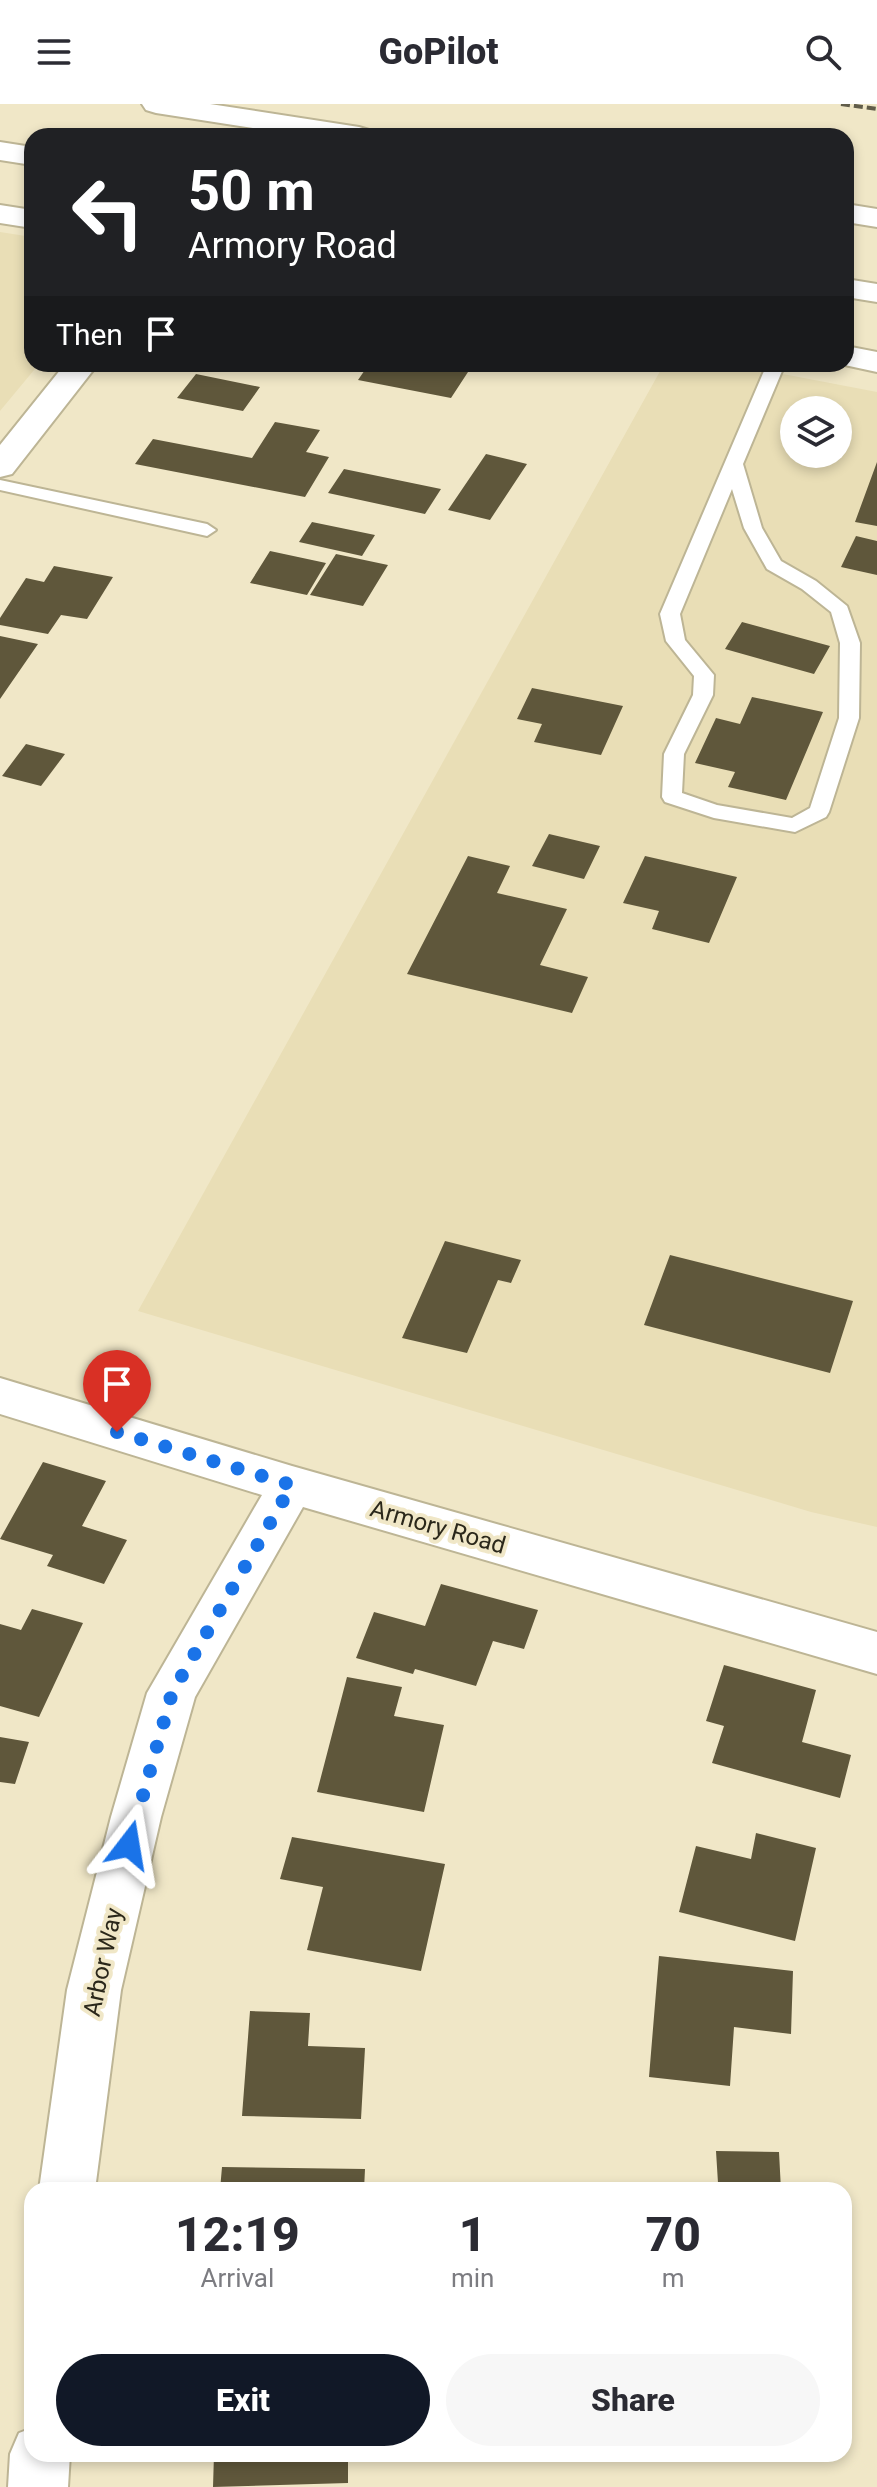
<!DOCTYPE html>
<style>
:root{--surface:#fff;--page:#f7f7f7;--text:#2b2b33;--muted:#7c7c81;--accent:#111827}
body{margin:0;font-family:Roboto,sans-serif;background:var(--page);color:var(--text);height:100vh;display:flex;flex-direction:column;font-size:30px;white-space:nowrap}
*{box-sizing:border-box;margin:0}
p{font-size:26px;color:var(--muted)}
.icon{flex:none;width:44px;height:44px;fill:none;stroke:currentColor;stroke-width:2;stroke-linecap:round;stroke-linejoin:round}
.map{position:relative;flex:1;overflow:hidden}
.panel{position:absolute;left:24px;top:2078px;width:828px;height:280px;display:flex;flex-direction:column;background:var(--surface);border-radius:24px;box-shadow:0 4px 12px #0003}
.panel>*{flex:none}
.top-card{position:absolute;left:24px;top:24px;width:830px;height:244px;border-radius:24px;box-shadow:0 4px 12px #0003;background:#202124;color:#fff;overflow:hidden}
.buttons{position:absolute;left:780px;top:292px;display:grid;gap:16px}
.buttons a{display:grid;place-items:center;width:72px;height:72px;border-radius:50%;background:var(--surface);box-shadow:0 4px 12px #0003;font-size:40px}
.pin{position:absolute;display:grid;place-items:center;width:68px;height:68px;color:#fff;margin:-82px -34px;border-radius:50% 50% 50% 0;rotate:-45deg;box-shadow:0 0 8px #0007}
.pin .icon{rotate:45deg}
.me{position:absolute;width:88px;margin:-44px;rotate:14deg;stroke-linejoin:round;filter:drop-shadow(0 0 6px #0008)}
.turn{display:flex;align-items:center;gap:28px;height:168px;padding:0 32px;font-size:36px}
.turn .icon{width:104px;height:104px;stroke-width:2.5}
.turn b{display:block;font-size:56px;line-height:68px}
.then{display:flex;align-items:center;height:76px;padding:0 32px;background:#0003;gap:16px;font-size:30px}
.eta{display:flex;justify-content:space-evenly;align-items:center;height:136px;text-align:center}
.eta b{font-size:48px;font-weight:800;line-height:56px}
.button{display:flex;gap:16px;margin-top:auto;padding:16px 32px}
.button a{flex:1;height:92px;border-radius:48px;background:var(--accent);color:#fff;font-size:32px;font-weight:800;line-height:92px;text-align:center}
.button a+a{background:var(--page);color:var(--text)}
header{display:flex;justify-content:space-between;align-items:center;height:104px;padding:0 32px;background:var(--surface);font-size:36px;font-weight:800}
.map>svg:first-child{display:block}
.built{fill:#e9deb6;fill-rule:evenodd}
.building{fill:#5f573b}
.lines{fill:none;stroke-linecap:round;stroke-linejoin:round}
.lane-casing{stroke:#bdb595;stroke-width:4}
.street-casing{stroke:#bdb595;stroke-width:4}
.secondary-casing{stroke:#bdb595;stroke-width:4}
.highway-casing{stroke:#bdb595;stroke-width:4}
.lane{fill:#fff;fill-rule:evenodd}
.street{fill:#fff;fill-rule:evenodd}
.secondary{fill:#fff;fill-rule:evenodd}
.highway{fill:#fff;fill-rule:evenodd}
.rail{stroke:#615d4a;stroke-width:4;stroke-dasharray:9 4;stroke-linecap:butt}
.route{stroke:#1a73e8;stroke-width:14;stroke-dasharray:0 25.2}
.labels{text-anchor:middle;stroke-width:8;stroke-linejoin:round;paint-order:stroke}
.street-label{font-size:24px;fill:#2a271a;stroke:#f0e7c7}
</style>
<header><svg class="icon" aria-label="menu" viewBox="0 0 24 24"><path d="M4 6h16M4 12h16M4 18h16"/></svg>GoPilot<svg class="icon" aria-label="search" viewBox="0 0 24 24"><circle cx="10" cy="10" r="6"/><path d="M15 15l6 6"/></svg></header>
<div class="map">
<svg width="877" height="2383" viewBox="0 0 877 2383">
<rect width="100%" height="100%" fill="#f0e7c7"/>
<path class="built" d="M0 128 32 133V260H39L0 307Z
M664 260H730L877 288V1423L811 1408 138 1207ZM794 306H838V350H794Z"/>
<path class="building" d="M369 260H428L468 268 451 294 358 276Z
M196 270 260 283 243 307 177 294Z
M275 318 320 326 306 348 329 353 305 393 135 360 153 335 252 354Z
M486 350 527 360 490 416 448 406Z
M877 358V422L855 418Z
M344 365 441 385 425 410 328 389Z
M312 418 375 431 362 452 299 438Z
M856 432 877 437V471L841 463Z
M270 447 326 459 307 491 250 479Z
M336 450 388 461 363 502 310 491Z
M54 462 113 473 87 515 61 511 48 530 0 521V514L26 474 44 478Z
M742 518 830 542 814 570 725 545Z
M0 532 38 540 0 595Z
M532 584 623 602 601 651 534 638 542 620 517 615Z
M752 593 823 608 786 696 728 683 735 668 695 659 716 614 740 620Z
M26 640 65 650 41 682 2 672Z
M549 730 600 742 584 775 532 762Z
M468 752 510 762 497 789 567 805 540 861 588 873 572 909 407 870Z
M645 752 737 773 709 839 652 825 659 807 623 799Z
M445 1137 521 1156 511 1179 498 1176 467 1249 402 1234Z
M670 1151 853 1197 830 1269 644 1221Z
M43 1358 106 1377 82 1422 127 1436 104 1480 47 1462 53 1451 0 1435Z
M441 1480 538 1506 524 1545 493 1537 476 1582 415 1565 413 1570 356 1554 374 1508 425 1522Z
M32 1505 83 1519 39 1613 0 1602V1520L21 1526Z
M724 1561 816 1586 802 1638 851 1651 840 1694 712 1659 724 1622 706 1617Z
M347 1573 402 1583 394 1612 444 1621 424 1708 317 1688Z
M0 1633 29 1638 15 1680 0 1678Z
M756 1729 816 1744 795 1837 679 1808 696 1742 751 1755Z
M292 1733 445 1760 421 1867 307 1846 323 1783 280 1775Z
M659 1852 793 1867 791 1930 734 1923 730 1982 649 1973Z
M250 1907 310 1909 308 1942 365 1944 361 2015 242 2012Z
M716 2047 779 2048 781 2086H657L656 2078 718 2079Z
M222 2063 365 2065 364 2086H220Z
M214 2350H348V2379L213 2383Z"/>
<g class="lines">
<defs>
<path id="lane" d="M767 260H785L743 360 762 424 781 457 816 477 847 502 860 539 859 614 829 708 826 713 795 728 714 714 665 698 662 693 664 650 693 591 694 572 666 537 660 510ZM732 385 744 424 767 465 802 485 831 508 840 539 839 614 810 704 792 714 717 701 682 689 684 650 713 591 714 571 685 536 680 510Z
M0 376 207 420 216 426 207 432 0 386Z"/>
<path id="street" d="M65 260H98L12 370 0 373V341Z
M0 1274 292 1362 877 1528V1570L303 1403 195 1593 161 1713 121 1886 95 2086H39L67 1886 111 1713 147 1589 262 1391 0 1310Z
M32 2324V2350H70L68 2383H8L10 2350 19 2329Z"/>
<path id="secondary" d="M0 101 32 106V124L0 119Z
M846 242 877 248V268L840 260H846Z"/>
<path id="highway" d="M142 0H210L359 23 369 26 373 32H304L156 9 146 6Z
M0 38 32 43V61L0 56Z
M846 100 877 105V123L846 118Z
M846 175 877 180V198L846 193Z"/>
</defs>
<use href="#lane" class="lane-casing"/>
<use href="#street" class="street-casing"/>
<use href="#secondary" class="secondary-casing"/>
<use href="#highway" class="highway-casing"/>
<use href="#lane" class="lane"/>
<use href="#street" class="street"/>
<use href="#secondary" class="secondary"/>
<use href="#highway" class="highway"/>
<path class="rail" d="M841 0 877 5"/>
</g>
<g class="lines">
<path class="route" d="M117 1328 292 1381 172 1589 129 1741"/>
</g>
<g class="labels">
<g class="street-label">
<text transform="translate(438 1423) rotate(16)" y="8">Armory Road</text>
<text transform="translate(103 1858) rotate(-78)" y="8">Arbor Way</text>
</g>
</g>
</svg>
<div class="buttons">
<a><svg class="icon" aria-label="layers" viewBox="0 0 24 24"><path d="M12 4l9 5-9 5-9-5zM3 14l9 5 9-5"/></svg></a>
</div>
<div class="pin" style="left:117px;top:1328px;background:#d93025"><svg class="icon" aria-label="arrive" viewBox="0 0 24 24"><path d="M6 21V4h12l-3 4 3 4H6"/></svg></div>
<svg class="me" style="left:129px;top:1741px" viewBox="-20 -20 40 40"><path d="M0-17L14 15 0 8-14 15z" fill="#1a73e8" stroke="#fff" stroke-width="4"/></svg>
<div class="top-card">
<div class="turn"><svg class="icon" aria-label="left" viewBox="0 0 24 24"><path d="M17 20v-9H6M10 6l-5 5 5 5"/></svg><div><b>50 m</b>Armory Road</div></div>
<div class="then">Then<svg class="icon" aria-label="arrive" viewBox="0 0 24 24"><path d="M6 21V4h12l-3 4 3 4H6"/></svg></div>
</div>
<section class="panel">
<div class="eta">
<div><b>12:19</b><p>Arrival</p></div>
<div><b>1</b><p>min</p></div>
<div><b>70</b><p>m</p></div>
</div>
<div class="button"><a>Exit</a><a>Share</a></div>
</section>
</div>
